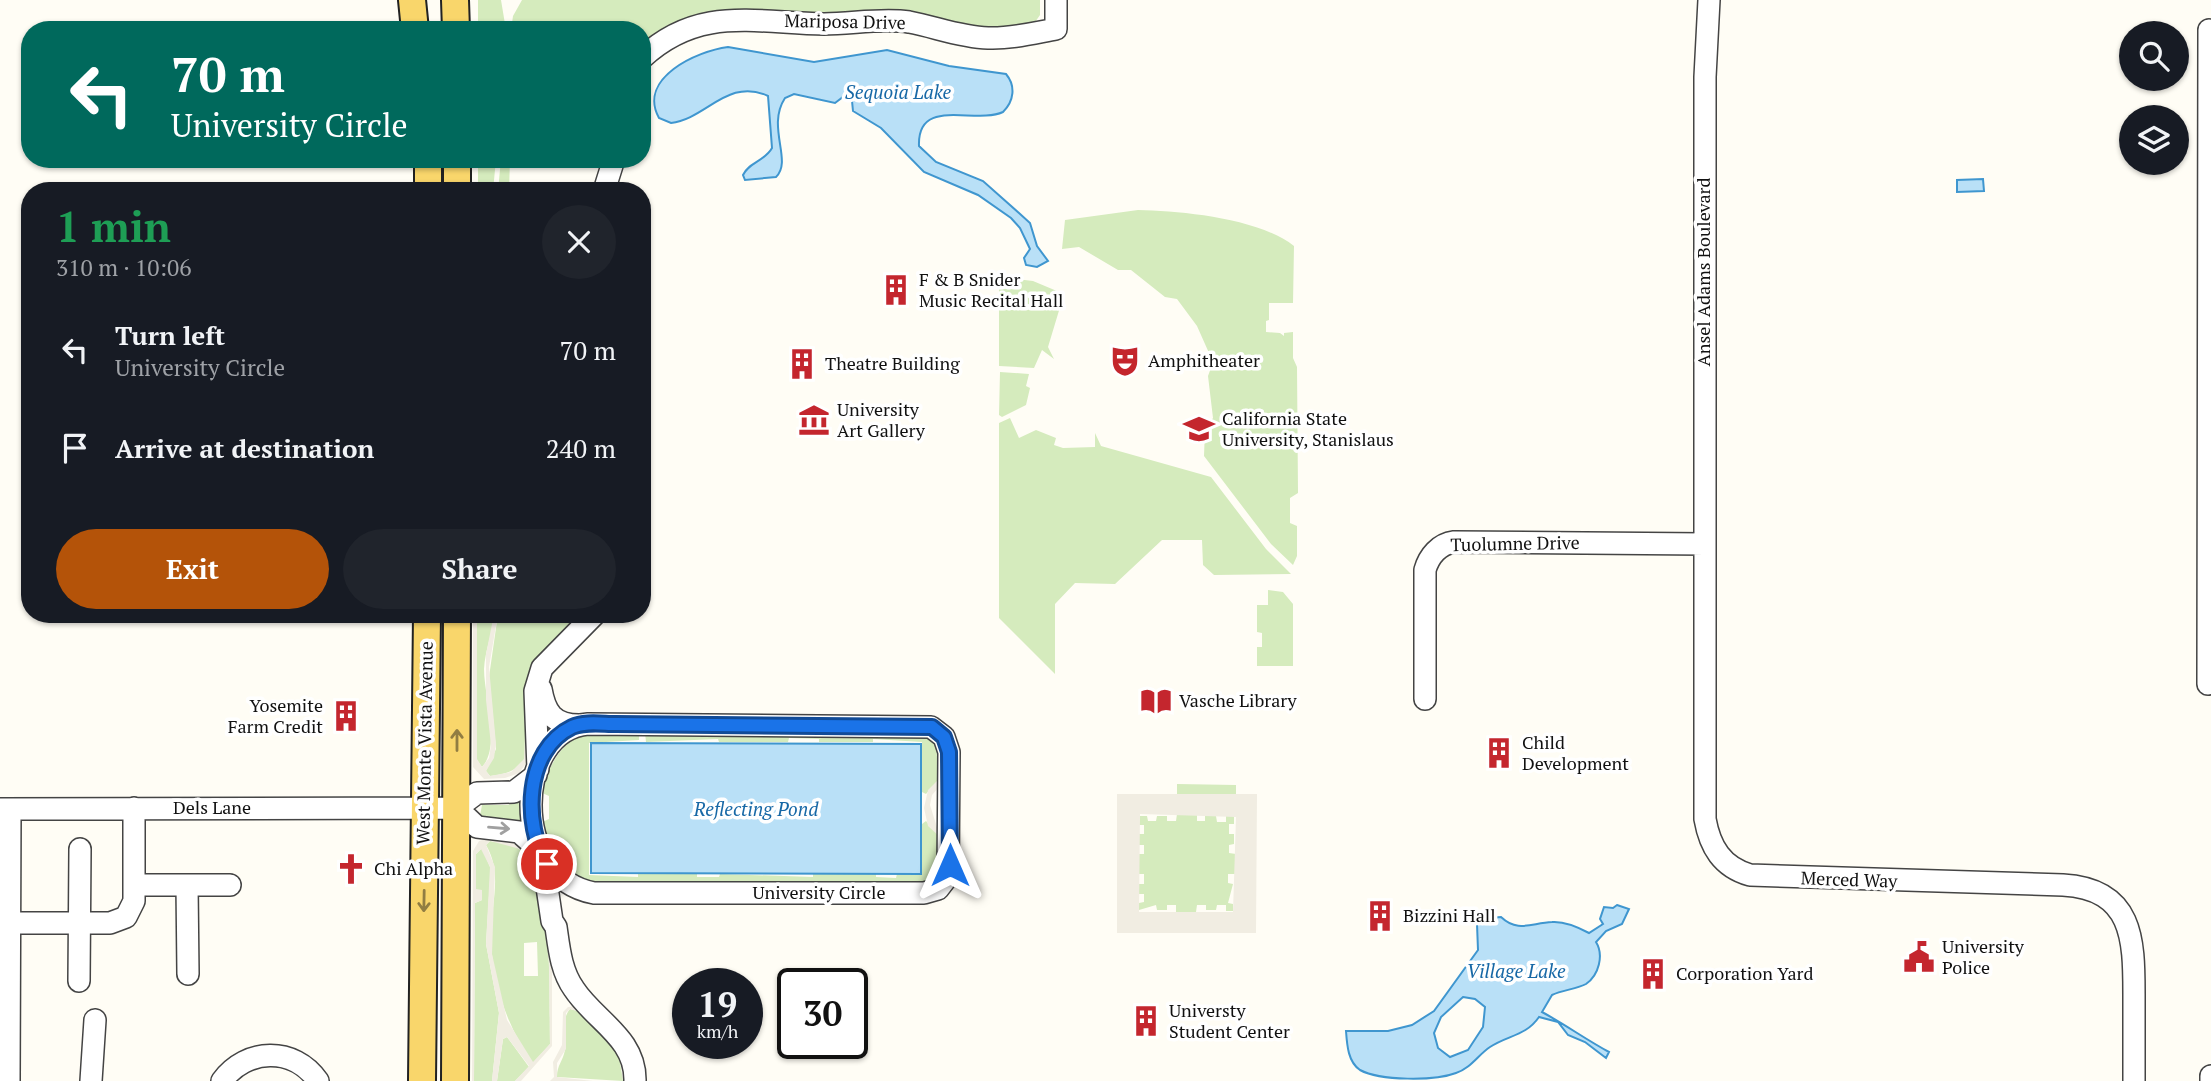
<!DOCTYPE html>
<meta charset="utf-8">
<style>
:root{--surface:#171b24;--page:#20242c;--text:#f1f3f6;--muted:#9ea1a6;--accent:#b45309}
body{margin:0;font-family:"PT Serif",serif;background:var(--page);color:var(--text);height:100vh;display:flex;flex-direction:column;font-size:26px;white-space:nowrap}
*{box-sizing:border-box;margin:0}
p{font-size:23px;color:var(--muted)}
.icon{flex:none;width:38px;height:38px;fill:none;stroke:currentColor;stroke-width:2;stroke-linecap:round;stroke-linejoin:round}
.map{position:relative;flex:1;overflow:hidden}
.sheet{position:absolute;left:21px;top:182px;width:630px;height:441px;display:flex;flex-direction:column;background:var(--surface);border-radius:28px;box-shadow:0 2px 5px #0004}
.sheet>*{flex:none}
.hud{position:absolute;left:21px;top:21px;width:630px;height:147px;border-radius:28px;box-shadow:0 2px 5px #0004;background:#00695c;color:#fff;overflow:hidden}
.controls{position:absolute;left:2119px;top:21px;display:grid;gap:14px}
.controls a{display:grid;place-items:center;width:70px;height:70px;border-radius:50%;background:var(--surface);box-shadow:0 2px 5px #0004;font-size:35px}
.speed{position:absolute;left:672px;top:968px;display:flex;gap:14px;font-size:35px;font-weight:700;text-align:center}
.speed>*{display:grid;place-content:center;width:91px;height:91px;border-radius:50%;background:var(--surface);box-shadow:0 2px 5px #0004;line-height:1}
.speed small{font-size:18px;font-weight:400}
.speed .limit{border:4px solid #111;border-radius:10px;background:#fff;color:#111}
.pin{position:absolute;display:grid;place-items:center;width:60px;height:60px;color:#fff;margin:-30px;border:4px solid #fff;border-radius:50%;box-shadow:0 2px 7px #0007}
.me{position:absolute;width:77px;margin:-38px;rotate:0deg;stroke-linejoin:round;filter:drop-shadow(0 0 5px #0008)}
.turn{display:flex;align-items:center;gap:24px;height:147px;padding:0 35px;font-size:32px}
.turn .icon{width:91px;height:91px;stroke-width:2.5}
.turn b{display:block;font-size:49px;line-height:60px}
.round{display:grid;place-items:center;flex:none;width:74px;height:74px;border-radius:37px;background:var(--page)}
.headline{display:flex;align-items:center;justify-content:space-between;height:119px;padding:0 35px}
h1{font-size:42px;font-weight:700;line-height:52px;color:#1e9e55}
.primary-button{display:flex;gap:14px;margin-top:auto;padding:14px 35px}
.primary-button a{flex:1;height:80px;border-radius:42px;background:var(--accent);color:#fff;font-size:28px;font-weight:700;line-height:80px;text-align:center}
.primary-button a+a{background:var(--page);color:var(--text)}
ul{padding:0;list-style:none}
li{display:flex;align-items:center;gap:21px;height:98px;padding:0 35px}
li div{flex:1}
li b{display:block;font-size:26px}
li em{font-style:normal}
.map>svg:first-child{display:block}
.green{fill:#d5ebbd;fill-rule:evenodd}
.plaza{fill:#f1ede2;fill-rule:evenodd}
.water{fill:#b9e0f7;stroke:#3f96cf;stroke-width:2;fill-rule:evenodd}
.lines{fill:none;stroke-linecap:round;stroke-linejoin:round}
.minor-casing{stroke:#444;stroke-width:24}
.major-casing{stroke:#222;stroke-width:30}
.minor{stroke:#fff;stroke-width:21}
.major{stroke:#f9d66b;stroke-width:26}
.oneway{stroke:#917d42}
.oneway2{stroke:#a0a0a0}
.route-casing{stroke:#114b97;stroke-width:18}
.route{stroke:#1a73e8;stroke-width:12}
.labels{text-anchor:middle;stroke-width:7;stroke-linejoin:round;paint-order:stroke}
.street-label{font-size:18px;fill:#111;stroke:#fff}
.poi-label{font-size:18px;fill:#111;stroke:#fff;text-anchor:start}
.water-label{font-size:19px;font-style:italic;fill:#1768a6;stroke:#fff}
</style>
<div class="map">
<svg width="2211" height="1081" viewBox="0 0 2211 1081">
<rect width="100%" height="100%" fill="#fffdf5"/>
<path class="green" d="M478 0H501L506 30H478Z
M522 0H1040V15L1033 25 1006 29 749 10 642 48V30H612L611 22 521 21 520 30H511L513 16Z
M478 159H496L493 191H478Z
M501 159H510L509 191H498Z
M1138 210C1182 211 1258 218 1294 246L1293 303H1269V320L1266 321V332L1280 333 1284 336V333L1293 332V358L1297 367 1298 493 1290 498V523L1297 526V556L1293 565 1271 544 1204 456 1205 429 1213 418 1208 376 1212 365 1209 353 1197 326 1177 299 1165 297 1131 270H1118L1079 247 1062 249 1065 220Z
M999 277 1033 281 1064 294 1048 347 1054 359 1042 350 1034 368 999 366Z
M1000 372 1029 374 1026 386 1030 388 1026 405 1002 417 999 415Z
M1010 418 1019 438 1036 430 1056 438 1054 445 1063 448 1095 447V433L1101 446 1211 477 1266 549 1291 574 1214 575 1203 565 1202 540H1162L1115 584 1075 583 1055 604V674L999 618V423Z
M1268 590 1283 592 1293 604V666H1257V647H1262V633L1257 632V605H1268Z
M477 614H494C493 633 485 650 484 669 484 696 501 747 482 767L477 760Z
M498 614H583C566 638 541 664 528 690 512 724 554 769 490 776L486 771 496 749 489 677Z
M639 733V740L589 743V875L638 877V874H697V877H719L720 874 813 877V874H876V877L896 878 897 874H922V824L926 821 940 837C940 857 942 876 920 883L588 884 558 867 540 823 549 819V796L540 792 541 787C567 728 578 734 639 733Z
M645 733 924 735 936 743 940 756 937 757V766H940V778L926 794 922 792V742L873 739V742H819V739L789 738 788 742H719L718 739 646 742Z
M1177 784 1236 785V794H1177Z
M522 801 524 823 480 816 482 805H507Z
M1177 814H1197V821H1205V816H1216L1217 822H1226V816H1234V824H1229V834H1234V844L1229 845V853L1236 854 1235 874H1228V883L1233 884 1228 903 1233 904V911H1226V905H1217L1216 910H1206V905H1197L1196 912H1176V905H1167V910H1157L1156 905 1139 910V903L1144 902V894H1139V884H1144V874H1137V854H1144V845H1139V834H1144V825H1139L1140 816H1147L1148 821H1156L1157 816H1167V821H1176Z
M490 841C503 843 516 844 525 854 554 886 549 1001 550 1044L533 1063C507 1028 491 979 491 935 491 903 503 874 486 845ZM537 942 538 976H524V943Z
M482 848 490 867V879L486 944 499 1013 492 1081H474L475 903 482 900V890H475L476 854Z
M570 1009 577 1011 618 1050 623 1081 557 1077C557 1065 563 1061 565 1050 566 1037 561 1019 570 1009Z
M507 1037 529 1067 515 1081H497L503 1039Z"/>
<path class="plaza" d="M473 614H477V759L482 767 489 758 491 745 486 700V654L494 614H498L489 667 496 744 494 758 486 771 490 776 511 772 524 759 527 692V762L519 773 505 778 484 779 473 767Z
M940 778V786L932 795 930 805 940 837 928 826 924 808 928 790Z
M1117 794H1257L1256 933H1117ZM1140 814 1236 817 1233 912H1139Z
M494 837 521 845 540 869 552 955V1046L521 1081H515L529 1066 507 1037 503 1039 497 1081H492L499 1013 486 944 490 867 481 849 476 854V889L482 890V900L475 903 474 1081H472L473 851 479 841ZM490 841 520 849 534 867 539 879 537 899 542 903 549 963 550 1044 533 1062 507 1020 492 954 495 867 486 845Z
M576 1006 623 1052 627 1081H623L624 1065 618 1050 577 1011 570 1009 566 1013V1049L557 1063V1077L593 1081H550L554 1077 553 1062 562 1045 563 1012 568 1007Z"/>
<path class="water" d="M728 47 814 62 887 50 949 66 1006 74C1016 86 1014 101 1003 112 975 125 917 96 919 146L936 162 983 181 1019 213 1030 223 1037 246 1048 261 1037 267 1026 265 1024 258 1030 249 1020 228 1011 218 978 195 924 172 881 128 853 111 852 101 843 97 835 103 794 94 785 98C766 127 793 161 776 177L745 180 743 175C749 162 765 161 772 148L768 96C728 77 706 119 671 123L659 118C637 78 697 51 728 47Z
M1983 179 1984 191 1957 192V180Z
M591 743 921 744V874L591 873Z
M1617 905 1629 909 1622 924 1606 931 1596 942C1604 955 1599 975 1586 984 1577 989 1562 990 1552 995L1542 1012C1566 1025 1585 1039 1609 1052L1606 1058 1585 1042 1568 1035 1558 1022 1539 1017C1526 1036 1508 1035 1490 1047 1478 1055 1471 1068 1456 1073 1435 1081 1380 1081 1360 1070 1348 1062 1347 1045 1346 1031H1388L1412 1025 1434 1011 1478 950 1477 924 1487 918 1501 917C1518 933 1531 923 1552 922 1565 921 1578 927 1589 933L1603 924 1600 919 1604 907 1613 908ZM1463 997 1475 999 1485 1007 1483 1027 1468 1050 1450 1057 1438 1048 1434 1033 1441 1017Z"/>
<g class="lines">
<defs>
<path id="minor" d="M1709 0 1705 77V819C1710 847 1722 867 1750 875L2063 885C2133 889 2134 939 2134 994 2134 1023 2134 1052 2134 1081
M642 58C699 5 755 23 824 24 852 24 881 18 909 22 936 27 960 37 988 38 1010 39 1034 33 1056 29V0
M604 191 614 159
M2208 684 2209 30
M541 689C545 712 553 725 579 725
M1425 699V570C1429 556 1439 544 1454 542L1705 544
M588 724 931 727 944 737 949 752 948 876 938 889 924 893H594C508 877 514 730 588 724Z
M538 769 535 691 542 668 595 614
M457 808 477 827 519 832 538 849
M457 808 477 793 514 792 536 775
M0 809 457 808
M543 860 552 921 556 927C559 948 561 971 574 989 595 1021 636 1038 635 1081
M134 885H230
M187 885 188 974
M10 923H110L126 917 134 901V808
M79 981 80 849
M9 1081 10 809
M91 1081 95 1020
M222 1081C246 1048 294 1046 318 1081
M2211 1081V1076"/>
<path id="major" d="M412 0 415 30
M455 0 456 30
M428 191V159
M457 191V159
M422 1081 427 614
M455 1081 457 614"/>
</defs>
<use href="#minor" class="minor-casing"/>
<use href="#major" class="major-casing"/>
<use href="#minor" class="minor"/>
<use href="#major" class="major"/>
</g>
<defs><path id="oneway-shaft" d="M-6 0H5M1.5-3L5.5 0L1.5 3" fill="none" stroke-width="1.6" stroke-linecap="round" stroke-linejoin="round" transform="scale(1.75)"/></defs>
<g class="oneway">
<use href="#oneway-shaft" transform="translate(457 740) rotate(-90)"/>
<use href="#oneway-shaft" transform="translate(424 901) rotate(91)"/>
</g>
<use class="oneway2" href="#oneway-shaft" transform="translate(499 828) rotate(5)"/>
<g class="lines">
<defs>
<path id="route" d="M547 864C523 825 524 750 572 727 585 721 602 724 616 724L932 727 944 737 949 752 950 865"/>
</defs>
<use href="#route" class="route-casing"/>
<use href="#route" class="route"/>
</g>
<defs>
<symbol id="building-bare" viewBox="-9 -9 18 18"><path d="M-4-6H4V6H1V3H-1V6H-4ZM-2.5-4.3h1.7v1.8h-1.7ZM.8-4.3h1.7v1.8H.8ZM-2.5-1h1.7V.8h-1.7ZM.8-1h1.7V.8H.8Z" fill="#c4262e" stroke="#fff" stroke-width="2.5" paint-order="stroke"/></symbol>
<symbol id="theatre-bare" viewBox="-9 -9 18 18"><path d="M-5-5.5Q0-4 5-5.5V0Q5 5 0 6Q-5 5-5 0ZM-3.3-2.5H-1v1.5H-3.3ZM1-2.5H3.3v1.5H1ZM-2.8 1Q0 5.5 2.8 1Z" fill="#c4262e" stroke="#fff" stroke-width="2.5" paint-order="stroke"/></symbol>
<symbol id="museum-bare" viewBox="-9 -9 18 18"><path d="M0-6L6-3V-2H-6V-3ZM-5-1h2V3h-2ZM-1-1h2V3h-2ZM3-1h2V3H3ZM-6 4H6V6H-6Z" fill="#c4262e" stroke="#fff" stroke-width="2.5" paint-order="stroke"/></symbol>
<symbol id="university-bare" viewBox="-9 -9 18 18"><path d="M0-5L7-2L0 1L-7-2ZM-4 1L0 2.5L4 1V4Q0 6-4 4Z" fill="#c4262e" stroke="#fff" stroke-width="2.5" paint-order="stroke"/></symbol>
<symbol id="library-bare" viewBox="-9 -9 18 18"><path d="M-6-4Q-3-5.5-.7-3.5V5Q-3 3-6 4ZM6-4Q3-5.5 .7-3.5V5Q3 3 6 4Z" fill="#c4262e" stroke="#fff" stroke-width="2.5" paint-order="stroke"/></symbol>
<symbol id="church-bare" viewBox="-9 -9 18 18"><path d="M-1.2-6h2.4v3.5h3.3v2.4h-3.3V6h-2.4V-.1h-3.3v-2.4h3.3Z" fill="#c4262e" stroke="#fff" stroke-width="2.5" paint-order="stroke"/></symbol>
<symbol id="civic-bare" viewBox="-9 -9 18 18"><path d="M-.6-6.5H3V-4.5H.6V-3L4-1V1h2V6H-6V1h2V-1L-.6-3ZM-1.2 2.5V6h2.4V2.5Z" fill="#c4262e" stroke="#fff" stroke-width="2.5" paint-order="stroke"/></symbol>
</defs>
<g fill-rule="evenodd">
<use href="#building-bare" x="874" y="268" width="44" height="44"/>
<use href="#theatre-bare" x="1103" y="339" width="44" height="44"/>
<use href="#building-bare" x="780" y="342" width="44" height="44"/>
<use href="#museum-bare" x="792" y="398" width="44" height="44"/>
<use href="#university-bare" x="1177" y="407" width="44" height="44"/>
<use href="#library-bare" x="1134" y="679" width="44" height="44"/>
<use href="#building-bare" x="324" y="694" width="44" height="44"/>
<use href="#building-bare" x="1477" y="731" width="44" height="44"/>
<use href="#church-bare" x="329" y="847" width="44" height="44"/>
<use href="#building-bare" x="1358" y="894" width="44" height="44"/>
<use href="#civic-bare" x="1897" y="935" width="44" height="44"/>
<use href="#building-bare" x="1631" y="952" width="44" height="44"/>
<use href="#building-bare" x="1124" y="999" width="44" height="44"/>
</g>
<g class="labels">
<g class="street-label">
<text transform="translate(845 22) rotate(1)" y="6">Mariposa Drive</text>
<text transform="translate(1704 272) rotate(-90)" y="6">Ansel Adams Boulevard</text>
<text transform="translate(1515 544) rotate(-1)" y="6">Tuolumne Drive</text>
<text transform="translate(425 743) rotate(-89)" y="6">West Monte Vista Avenue</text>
<text x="212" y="814">Dels Lane</text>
<text transform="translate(1849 880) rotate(2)" y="6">Merced Way</text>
<text x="819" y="899">University Circle</text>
</g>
<g class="poi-label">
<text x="919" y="286">F &amp; B Snider<tspan x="919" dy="21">Music Recital Hall</tspan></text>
<text x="1148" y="367">Amphitheater</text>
<text x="825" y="370">Theatre Building</text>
<text x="837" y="416">University<tspan x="837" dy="21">Art Gallery</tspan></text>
<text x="1222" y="425">California State<tspan x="1222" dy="21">University, Stanislaus</tspan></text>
<text x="1179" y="707">Vasche Library</text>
<text x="323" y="712" text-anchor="end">Yosemite<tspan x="323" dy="21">Farm Credit</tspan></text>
<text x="1522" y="749">Child<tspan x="1522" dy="21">Development</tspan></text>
<text x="374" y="875">Chi Alpha</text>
<text x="1403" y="922">Bizzini Hall</text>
<text x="1942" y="953">University<tspan x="1942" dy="21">Police</tspan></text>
<text x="1676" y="980">Corporation Yard</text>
<text x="1169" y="1017">Universty<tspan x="1169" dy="21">Student Center</tspan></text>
</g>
<g class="water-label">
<text x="898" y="99">Sequoia Lake</text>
<text x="756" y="816">Reflecting Pond</text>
<text x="1516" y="978">Village Lake</text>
</g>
</g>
</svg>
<div class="controls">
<a><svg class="icon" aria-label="search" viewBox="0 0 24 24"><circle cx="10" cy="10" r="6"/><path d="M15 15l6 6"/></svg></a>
<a><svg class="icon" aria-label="layers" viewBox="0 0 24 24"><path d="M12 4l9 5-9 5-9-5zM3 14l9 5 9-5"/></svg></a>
</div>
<div class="speed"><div>19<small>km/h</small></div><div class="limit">30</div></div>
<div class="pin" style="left:547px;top:864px;background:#d93025"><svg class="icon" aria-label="arrive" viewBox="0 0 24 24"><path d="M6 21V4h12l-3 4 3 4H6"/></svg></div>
<svg class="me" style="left:950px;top:865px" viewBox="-20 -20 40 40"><path d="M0-17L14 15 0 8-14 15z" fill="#1a73e8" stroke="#fff" stroke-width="4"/></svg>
<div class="hud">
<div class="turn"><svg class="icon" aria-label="left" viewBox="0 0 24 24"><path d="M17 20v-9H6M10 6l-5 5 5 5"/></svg><div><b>70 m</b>University Circle</div></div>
</div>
<section class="sheet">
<div class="headline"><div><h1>1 min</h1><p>310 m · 10:06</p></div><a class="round"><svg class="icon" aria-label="close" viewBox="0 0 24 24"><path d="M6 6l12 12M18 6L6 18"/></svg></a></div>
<ul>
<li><svg class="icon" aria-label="left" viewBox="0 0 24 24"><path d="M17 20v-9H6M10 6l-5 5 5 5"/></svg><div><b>Turn left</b><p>University Circle</p></div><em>70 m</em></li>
<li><svg class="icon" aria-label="arrive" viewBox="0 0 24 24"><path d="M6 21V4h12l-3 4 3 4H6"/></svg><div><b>Arrive at destination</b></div><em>240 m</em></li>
</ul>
<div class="primary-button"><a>Exit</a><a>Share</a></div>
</section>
</div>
